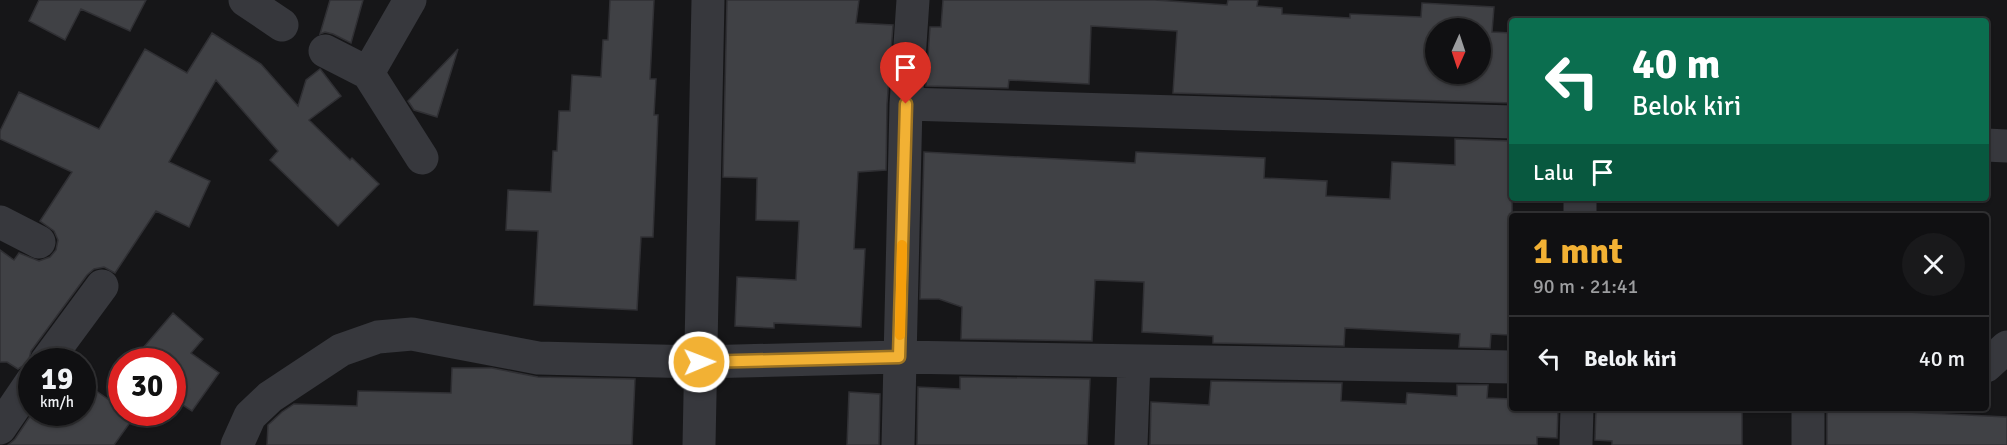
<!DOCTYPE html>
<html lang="id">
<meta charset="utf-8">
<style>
:root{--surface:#101012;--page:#19191b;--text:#f1f3f6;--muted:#9c9d9f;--line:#303032;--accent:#f2b134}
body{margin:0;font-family:Signika,sans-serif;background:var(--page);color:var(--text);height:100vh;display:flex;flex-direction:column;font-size:22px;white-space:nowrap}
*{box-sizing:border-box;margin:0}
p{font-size:20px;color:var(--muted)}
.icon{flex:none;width:33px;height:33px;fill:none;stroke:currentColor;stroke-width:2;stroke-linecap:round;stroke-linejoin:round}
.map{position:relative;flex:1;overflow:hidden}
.sheet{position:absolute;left:1509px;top:213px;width:480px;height:198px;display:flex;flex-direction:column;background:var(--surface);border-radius:6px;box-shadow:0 2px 4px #0004,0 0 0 2px var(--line)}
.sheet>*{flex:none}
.hud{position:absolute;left:1509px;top:18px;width:480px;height:183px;border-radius:6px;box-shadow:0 2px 4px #0004,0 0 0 2px var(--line);background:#0b6e4f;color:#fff;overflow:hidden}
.needle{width:39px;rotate:183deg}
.buttons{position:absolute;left:1425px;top:18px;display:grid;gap:12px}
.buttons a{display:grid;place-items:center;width:66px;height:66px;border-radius:50%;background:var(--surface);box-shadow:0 2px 4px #0004,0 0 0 2px var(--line);font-size:30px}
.speed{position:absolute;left:18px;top:348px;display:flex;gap:12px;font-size:30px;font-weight:700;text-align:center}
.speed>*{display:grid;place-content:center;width:78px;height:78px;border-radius:50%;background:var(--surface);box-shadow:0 2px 4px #0004,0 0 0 2px var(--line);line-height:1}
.speed small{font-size:15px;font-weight:400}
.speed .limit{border:9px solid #d22;background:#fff;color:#111}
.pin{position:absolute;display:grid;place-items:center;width:51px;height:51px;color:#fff;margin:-62px -26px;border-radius:50% 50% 50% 0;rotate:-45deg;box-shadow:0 0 6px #0007}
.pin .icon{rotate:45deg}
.me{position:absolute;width:66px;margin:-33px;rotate:89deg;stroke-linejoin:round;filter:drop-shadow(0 0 4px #0008)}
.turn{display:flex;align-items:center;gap:21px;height:126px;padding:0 24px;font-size:27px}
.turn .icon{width:78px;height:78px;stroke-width:2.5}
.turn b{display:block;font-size:42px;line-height:51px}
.then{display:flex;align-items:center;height:57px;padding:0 24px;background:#0003;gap:12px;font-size:22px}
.round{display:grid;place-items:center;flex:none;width:63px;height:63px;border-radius:32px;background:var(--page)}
.headline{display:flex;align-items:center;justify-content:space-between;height:102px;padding:0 24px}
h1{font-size:36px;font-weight:800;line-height:45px;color:var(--accent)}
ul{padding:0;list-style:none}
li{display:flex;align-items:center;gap:18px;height:84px;padding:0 24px;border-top:2px solid var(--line)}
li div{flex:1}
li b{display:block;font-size:22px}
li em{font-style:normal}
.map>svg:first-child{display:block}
.building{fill:#404145;stroke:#303034;stroke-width:1.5;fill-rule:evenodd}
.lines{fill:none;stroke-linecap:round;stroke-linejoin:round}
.street{stroke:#37383d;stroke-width:33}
.route-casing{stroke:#9d7322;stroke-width:15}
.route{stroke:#f2b134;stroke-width:10}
.slow{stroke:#f59e0b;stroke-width:10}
</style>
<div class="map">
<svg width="2007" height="445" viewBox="0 0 2007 445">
<rect width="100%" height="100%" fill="#161618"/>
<path class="building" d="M39 0H146L130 31 81 9 65 40 29 21Z
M330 0H363L351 43 333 34 325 32 320 34Z
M610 0H654L650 79H656L654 115H658L653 237H641L637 310 534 305 538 231 506 230 508 190 551 192 553 151H557L559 111H570L572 75 601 77 603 40H608Z
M727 0H859L856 23 893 25 887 104 886 170 858 172 854 249H865L861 327 774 323V328L735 326 737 277 796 280 799 221 756 220 757 178 723 177Z
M943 0H1155L1227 5 1228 0H1258L1257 6 1282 8V14L1350 18V14L1421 17 1422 3 1494 7 1492 32 1512 33V103L1173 93 1177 31 1091 26 1089 84 1009 80 1008 88 926 86 930 27H941ZM1436 28H1480V74H1436Z
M212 33 261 64 298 106 306 80 320 69 321 70 341 96 309 120 350 160 352 158 379 184 338 226 270 160 278 151 216 80 169 162 210 181 189 227 156 211 115 273 104 267 94 269 87 275 31 351 28 363 18 369 7 362H0V250L14 260 19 253 39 261 50 257 56 250 58 240 54 231 40 221 72 172 0 139V131L19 92 99 129 145 49 187 73Z
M458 49 437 117 414 110 408 101Z
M1455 139 1512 141V324H1510L1509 335 1491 334 1490 348 1459 347 1460 334 1345 328 1344 346 1213 343V336L1142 332 1144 282 1095 280 1092 341 961 339 962 307 939 299H920L924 152 1135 163 1136 152 1265 158 1264 178 1327 181 1326 196 1390 199 1392 162 1455 165Z
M173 313 203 339 191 353 219 373 192 411 172 398V362H131Z
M452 368H492L538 377 635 379 632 445H267L268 425 282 412 294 404 357 406 358 391 451 393Z
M960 377 1090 379 1087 445H917L918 387 960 389Z
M82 381 122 409V412H127L134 417 114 445H8L15 439 33 412H82Z
M1211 381 1342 383 1341 401 1406 404 1407 393 1457 396V385H1488L1487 398 1512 399V408H1558L1557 438 1537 437V445H1150L1151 402 1209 405Z
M849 392 880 394 879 445H847Z
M1596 408H1699L1698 412H1742V445H1612V441L1595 440Z
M1827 408 2007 417V445H1827Z"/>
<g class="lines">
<path class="street" d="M245 0 282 25
M325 51 368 73 422 158
M368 73 410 0
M906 104 1512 122
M1986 145 2007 146
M1580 216V198
M0 222 39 242
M46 362 102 286
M1986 366 2007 347
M0 428 32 381
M237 445 250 416 270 397 341 350 378 337 412 334 538 358 699 362 899 357 1512 367
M699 445 708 0
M898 445 906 104 913 0
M1131 445 1134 361
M1576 445 1577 408
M1808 445V408"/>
</g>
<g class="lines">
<defs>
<path id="route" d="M699 362 899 357 906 104"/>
</defs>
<use href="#route" class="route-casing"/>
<use href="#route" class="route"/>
<path class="slow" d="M900 335 902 245"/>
</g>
</svg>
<div class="buttons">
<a><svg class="needle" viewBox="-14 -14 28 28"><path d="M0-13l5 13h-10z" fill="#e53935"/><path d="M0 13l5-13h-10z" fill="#9c9d9f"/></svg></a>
</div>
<div class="speed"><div>19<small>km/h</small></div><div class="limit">30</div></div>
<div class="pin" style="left:906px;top:104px;background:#d93025"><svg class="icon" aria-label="arrive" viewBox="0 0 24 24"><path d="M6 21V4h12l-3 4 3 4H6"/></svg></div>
<svg class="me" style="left:699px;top:362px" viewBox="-20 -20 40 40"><circle r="17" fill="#f2b134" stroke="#fff" stroke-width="3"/><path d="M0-11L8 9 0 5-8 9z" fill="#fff"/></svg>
<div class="hud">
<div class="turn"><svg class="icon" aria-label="left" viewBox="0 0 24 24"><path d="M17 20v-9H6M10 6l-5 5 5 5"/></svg><div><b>40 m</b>Belok kiri</div></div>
<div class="then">Lalu<svg class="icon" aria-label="arrive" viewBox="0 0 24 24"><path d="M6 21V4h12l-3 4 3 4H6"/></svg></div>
</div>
<section class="sheet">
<div class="headline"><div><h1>1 mnt</h1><p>90 m · 21:41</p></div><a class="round"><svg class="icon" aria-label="close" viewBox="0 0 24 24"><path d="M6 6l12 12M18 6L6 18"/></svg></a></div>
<ul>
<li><svg class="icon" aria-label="left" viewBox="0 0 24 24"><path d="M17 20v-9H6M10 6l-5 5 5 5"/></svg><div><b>Belok kiri</b></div><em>40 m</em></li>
</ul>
</section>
</div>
